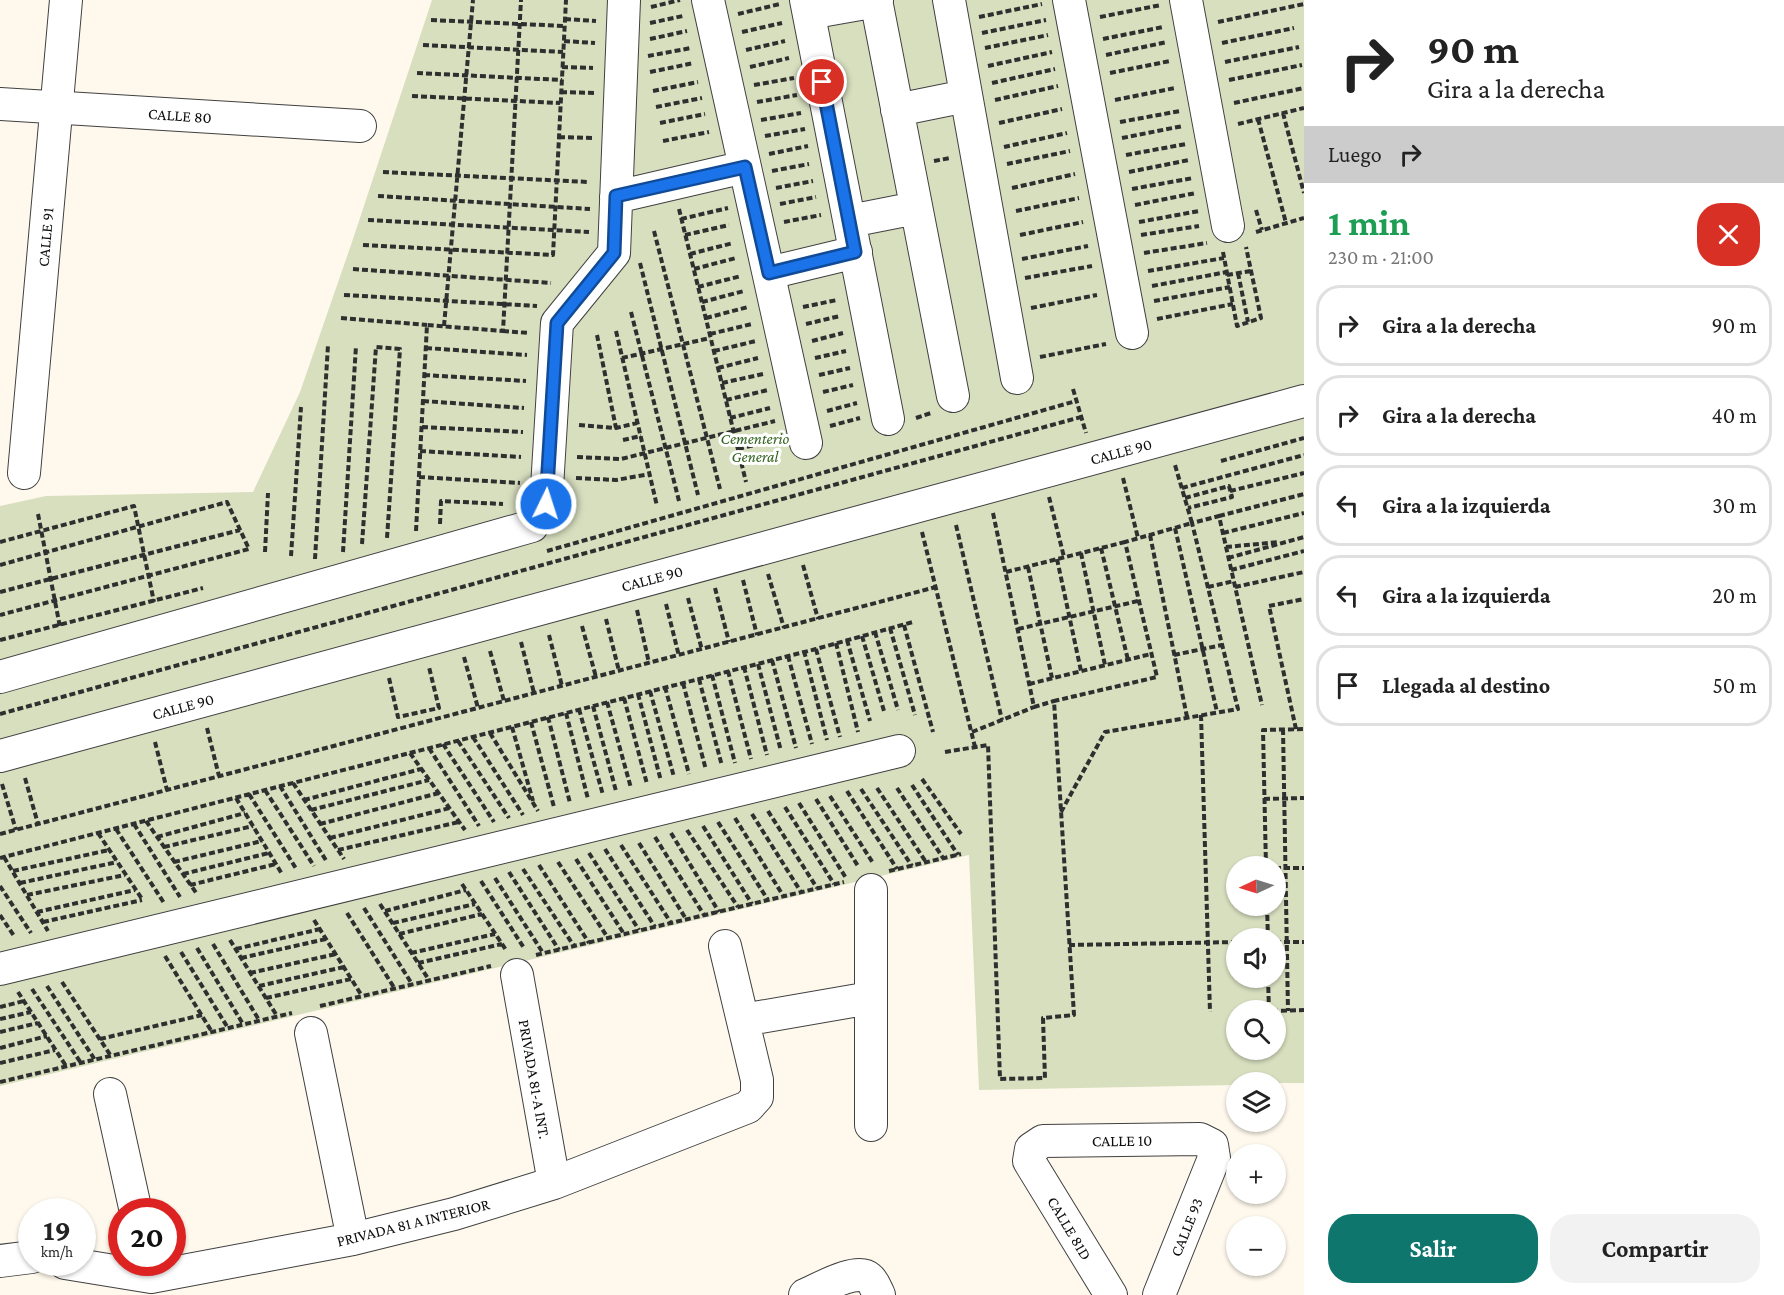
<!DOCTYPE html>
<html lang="es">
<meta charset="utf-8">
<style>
:root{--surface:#fff;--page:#f2f2f2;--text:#222;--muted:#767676;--line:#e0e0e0;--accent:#0f766e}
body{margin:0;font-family:"Crimson Pro",serif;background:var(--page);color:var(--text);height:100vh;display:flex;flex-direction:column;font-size:22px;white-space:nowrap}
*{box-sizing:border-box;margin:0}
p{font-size:20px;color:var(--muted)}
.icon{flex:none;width:33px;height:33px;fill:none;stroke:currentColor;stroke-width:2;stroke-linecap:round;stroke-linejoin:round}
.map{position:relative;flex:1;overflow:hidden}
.drawer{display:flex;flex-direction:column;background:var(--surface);width:480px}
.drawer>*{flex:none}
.guide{background:#fff;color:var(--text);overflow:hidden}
.needle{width:39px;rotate:266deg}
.controls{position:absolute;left:1226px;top:856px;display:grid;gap:12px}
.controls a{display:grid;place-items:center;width:60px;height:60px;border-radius:50%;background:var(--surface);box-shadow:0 2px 4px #0004;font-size:30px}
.speed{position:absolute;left:18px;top:1198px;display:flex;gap:12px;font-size:30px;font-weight:700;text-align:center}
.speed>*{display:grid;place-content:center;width:78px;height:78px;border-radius:50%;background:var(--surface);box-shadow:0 2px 4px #0004;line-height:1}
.speed small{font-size:15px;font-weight:400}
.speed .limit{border:9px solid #d22;background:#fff;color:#111}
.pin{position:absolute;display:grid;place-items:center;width:51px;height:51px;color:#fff;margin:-26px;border:3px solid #fff;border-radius:50%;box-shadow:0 2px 6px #0007}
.me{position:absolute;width:66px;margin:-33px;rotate:4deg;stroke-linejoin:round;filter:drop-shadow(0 0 4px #0008)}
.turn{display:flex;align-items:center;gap:21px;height:126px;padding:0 24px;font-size:27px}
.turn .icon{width:78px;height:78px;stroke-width:2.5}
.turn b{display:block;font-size:42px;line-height:51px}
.then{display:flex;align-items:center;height:57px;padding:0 24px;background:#0003;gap:12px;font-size:22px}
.round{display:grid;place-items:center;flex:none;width:63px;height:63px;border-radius:24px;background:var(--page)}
.headline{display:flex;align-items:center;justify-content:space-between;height:102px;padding:0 24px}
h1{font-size:36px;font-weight:700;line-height:45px;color:#1e9e55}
.primary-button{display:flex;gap:12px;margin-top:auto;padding:12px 24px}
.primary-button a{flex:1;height:69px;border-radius:24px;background:var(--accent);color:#fff;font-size:24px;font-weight:700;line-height:69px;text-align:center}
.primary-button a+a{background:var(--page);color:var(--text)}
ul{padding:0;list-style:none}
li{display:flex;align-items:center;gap:18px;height:81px;margin:0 12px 9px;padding:0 12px;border:3px solid var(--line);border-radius:24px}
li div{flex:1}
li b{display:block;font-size:22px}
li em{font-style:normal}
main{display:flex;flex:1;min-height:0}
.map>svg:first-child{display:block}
.cemetery{fill:#d8dfbf;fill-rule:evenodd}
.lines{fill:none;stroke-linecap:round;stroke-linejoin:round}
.minor-casing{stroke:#404040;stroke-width:34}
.path{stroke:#2f2f2f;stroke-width:4;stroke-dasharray:6 3;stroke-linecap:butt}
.minor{stroke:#fff;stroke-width:32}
.route-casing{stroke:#114b97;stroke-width:15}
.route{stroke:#1a73e8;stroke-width:10}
.labels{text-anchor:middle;stroke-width:6;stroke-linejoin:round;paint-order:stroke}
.street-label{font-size:16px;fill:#0d0d0d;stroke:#fff}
.park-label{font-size:16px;font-style:italic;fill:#33631f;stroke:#fff}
</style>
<main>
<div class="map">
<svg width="1304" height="1295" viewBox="0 0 1304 1295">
<rect width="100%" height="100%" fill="#fff9ed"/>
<path class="cemetery" d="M432 0H1304V1083H1236V1085L979 1090 969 855 0 1086V506L46 496 253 492 300 392 352 242ZM1236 867H1275V906H1236ZM1236 939H1275V978H1236ZM1236 1011H1275V1050H1236Z"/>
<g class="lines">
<defs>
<path id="minor" d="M708 0 806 443
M806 0 888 419
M876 0 953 396
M949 0 1017 378
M1069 0 1132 333
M1186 0 1228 226
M809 13 877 1
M0 104 360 126
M897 110 966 96
M616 197 745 167
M850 221 916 208
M769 273 856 252
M24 473 66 0
M0 677 532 526 546 504 557 323 614 253 624 0
M0 756 1304 401
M0 969 899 751
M517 975 554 1183
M743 1020 870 998
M311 1033 353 1239
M110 1094 136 1212
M871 1125V890
M0 1261 32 1257
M65 1263 151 1277 353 1239 454 1214 554 1183 748 1107 757 1097V1080L725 946
M805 1295C819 1289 857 1267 869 1278 874 1282 876 1289 879 1295
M1111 1295 1029 1161 1031 1149 1043 1141 1200 1139 1212 1145 1214 1158 1159 1295"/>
</defs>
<use href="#minor" class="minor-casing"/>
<path class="path" d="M651 7 680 0
M738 14 780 4
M979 17 1042 4
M1100 17 1161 5
M565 19 596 21
M431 20 565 26
M1218 22 1304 4
M650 23 683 16
M742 32 782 23
M982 33 1046 20
M650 39 687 31
M1103 39 1163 27
M564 41 595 43
M1222 43 1294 28
M423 45 563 52
M985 48 1048 35
M746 50 785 41
M1106 55 1167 42
M648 56 691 48
M1225 62 1299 47
M988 66 1052 52
M562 67 593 68
M750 67 789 58
M650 72 694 63
M417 73 562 80
M1110 73 1170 61
M1229 80 1302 65
M992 83 1055 69
M754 85 794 78
M653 91 698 82
M561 92 594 93
M412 96 560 103
M995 100 1058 86
M1115 100 1175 88
M757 102 797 95
M1234 103 1304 88
M656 107 702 98
M1283 113 1304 193
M1258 119 1286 223
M761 120 801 113
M1120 122 1180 111
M660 123 705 114
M999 123 1062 109
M1238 124 1304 108
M765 136 805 129
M559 137 592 138
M1122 138 1183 126
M663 141 709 132
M1004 147 1067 133
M769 154 808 146
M1126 155 1186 144
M934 161 950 158
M1007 164 1070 151
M772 171 809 164
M383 172 589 182
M1129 172 1189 160
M776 188 813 181
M1012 188 1075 174
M1132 189 1193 178
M378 196 590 209
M780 204 816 197
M1135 205 1196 193
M679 209 746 482
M1256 210 1262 230
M1016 211 1079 198
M681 219 728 208
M368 220 589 232
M784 222 821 215
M1139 222 1199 211
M654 231 720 489
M1256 232 1304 218
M685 235 729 225
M1020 235 1083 222
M1141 235 1199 226
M363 245 553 255 566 0
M1223 252 1237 326 1261 318 1246 247
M1144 253 1207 243
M690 254 733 243
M1022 259 1088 246
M640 263 698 495
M353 269 551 283
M694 269 736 258
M1148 271 1224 258
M1238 273 1248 322
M1227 275 1251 271
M1025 278 1092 266
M1152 286 1227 272
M698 287 741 276
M344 295 537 306
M1154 301 1230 287
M702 302 744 291
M803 307 837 300
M1031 308 1097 295
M631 312 679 501
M341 318 427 325
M706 318 748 307
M1157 319 1233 304
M806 324 840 316
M444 326 473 0
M503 331 529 333
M616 331 657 506
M710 334 752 324
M597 335 616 428
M812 341 843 333
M426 348 527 355
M714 351 756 341
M1040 357 1106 344
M622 358 710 338
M815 358 846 351
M718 368 758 358
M424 375 526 381
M819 375 850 368
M722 383 763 374
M1073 389 1086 433
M823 392 853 385
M726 400 768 390
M423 401 524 408
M827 411 857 403
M730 418 770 408
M916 418 931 413
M579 425 616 428 637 423
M830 426 860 418
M422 427 523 432
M623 440 641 436
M738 449 779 439
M420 451 521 457
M577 457 621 459 775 421
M1221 461 1304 438
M419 477 520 483
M576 478 616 480 650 474
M1123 478 1138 538
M1182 488 1304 455
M1230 491 1304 473
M1049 497 1064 557
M1185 498 1229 486 1232 497 1188 508
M993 513 1034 707 1054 701
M38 514 60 627
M1219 516 1304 494
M440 524 441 501 503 504
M956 525 1002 720
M1175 528 1217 712
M416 531 427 325 503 331 521 0
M922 532 975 747
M1223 533 1304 513
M1150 535 1187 717
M0 542 134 506 154 602
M362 544 376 347 400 349 387 538
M1226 547 1279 542
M1101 548 1128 660
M547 551 1076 401
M265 552 268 493
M343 552 356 346
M1081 553 1105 665
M291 556 301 407
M1228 558 1304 537
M315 559 328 345
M1057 559 1081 671
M0 565 227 502 249 549 0 615
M803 565 818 619
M1028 567 1052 678
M1231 570 1304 551
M1006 572 1125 542
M768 574 784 628
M743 580 757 635
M1208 587 1234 581
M1235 587 1304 572
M715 588 729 642
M0 592 240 530
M688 598 702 650
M666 604 679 656
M637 610 649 663
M606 619 619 671
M904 625 933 732
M582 626 596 677
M890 628 915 715
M1018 629 1138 601
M875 632 898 710
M549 635 562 686
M862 636 884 711
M0 640 203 588
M847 640 870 721
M521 642 534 693
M836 643 858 732
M816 649 840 737
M490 651 504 701
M804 651 827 740
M1174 655 1222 645
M788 656 812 744
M464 657 478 708
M772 660 796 748
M758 664 781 751
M744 667 767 755
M728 671 751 759
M712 675 735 763
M389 678 398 717 439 708 429 667
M699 679 722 766
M683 683 706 770
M1029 684 1151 654
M665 687 689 774
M650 691 674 777
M638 694 661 781
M624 698 647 784
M607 702 631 788
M593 706 616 791
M579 709 603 795
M566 713 588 799
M0 714 1081 417
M1201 715 1210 1012
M548 717 570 803
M531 722 554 807
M512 727 533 801
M207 728 219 776
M1283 729 1288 1011
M1296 729 1269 606 1304 599
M972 732 1034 707
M490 733 538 811
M473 737 523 815
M458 741 509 818
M155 742 167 790
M443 744 494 822
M429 748 479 826
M945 752 988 745 1000 1079 1045 1078 1043 1018 1074 1015 1054 701 1157 677 1125 542 1192 523 1175 465
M410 753 465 830
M25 778 38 824
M922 779 961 834
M293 783 344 859
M2 784 16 830
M912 785 958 855
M280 786 327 862
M877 788 926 862
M897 788 943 858
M861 789 912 866
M265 790 314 866
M847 791 897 869
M249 794 297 870
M830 796 873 863
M236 798 282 874
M816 799 858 866
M1264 799 1304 798
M304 800 421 769
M799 803 846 878
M785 807 834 884
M311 810 429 780
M768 811 817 888
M1061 812 1105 732 1238 709 1192 523 1219 516 1262 705
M752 814 801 892
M735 818 784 897
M146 821 197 894
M718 822 768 900
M134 824 180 897
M320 824 439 793
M703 826 752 904
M116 829 164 903
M687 830 738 907
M98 833 142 899
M671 833 719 912
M0 834 936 587
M157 837 245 813
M655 837 704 915
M330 838 450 808
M639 843 686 919
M621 845 671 923
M164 847 253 826
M605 849 655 927
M338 850 459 822
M589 853 639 930
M4 857 48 931
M0 858 816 649 913 622
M576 859 624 934
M174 862 262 841
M558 862 608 938
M539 865 589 943
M1266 867 1263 730 1304 729
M1275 868H1304
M523 869 574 946
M13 871 109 850
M889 871 961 854
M509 872 559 950
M183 874 269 853
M495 878 543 953
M481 881 524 948
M20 883 117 862
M462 884 506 950
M190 885 276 864
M0 886 31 933
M27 895 125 875
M380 904 429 980
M1267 906 1268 939
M364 908 412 984
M385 911 466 890
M37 912 135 890
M347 913 395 989
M0 915 14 936
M314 920 362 996
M43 922 142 900
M393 923 475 904
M399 934 482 914
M230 940 277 1016
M1275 942H1304
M213 944 259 1020
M1069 945 1236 942
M197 948 243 1024
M236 949 320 929
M181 952 228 1028
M411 953 495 934
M536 955 844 882
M165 956 212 1032
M241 958 326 939
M418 963 502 944
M250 973 336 954
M1268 978 1269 1011 1304 1010
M62 982 111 1056
M47 986 95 1060
M259 986 344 967
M32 989 81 1063
M18 992 66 1066
M266 998 351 979
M320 1006 491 966
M0 1007 24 1001
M0 1019 31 1012
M0 1032 38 1023
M100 1039 202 1015
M0 1048 47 1036
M0 1063 55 1050
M0 1082 292 1013"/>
<use href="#minor" class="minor"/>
</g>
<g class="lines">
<defs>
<path id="route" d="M546 504 557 323 614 253 616 196 745 167 769 273 855 252 822 82"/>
</defs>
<use href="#route" class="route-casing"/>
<use href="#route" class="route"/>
</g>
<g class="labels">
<g class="street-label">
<text transform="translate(180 115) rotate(4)" y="6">CALLE 80</text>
<text transform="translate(45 237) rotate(-85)" y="6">CALLE 91</text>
<text transform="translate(1121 451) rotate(-15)" y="6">CALLE 90</text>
<text transform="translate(652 578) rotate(-15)" y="6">CALLE 90</text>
<text transform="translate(183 706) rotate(-15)" y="6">CALLE 90</text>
<text transform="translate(535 1079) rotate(80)" y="6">PRIVADA 81-A INT.</text>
<text transform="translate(1122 1140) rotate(-1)" y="6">CALLE 10</text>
<text transform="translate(413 1222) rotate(-14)" y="6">PRIVADA 81 A INTERIOR</text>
<text transform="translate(1186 1227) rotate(-68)" y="6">CALLE 93</text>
<text transform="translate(1070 1228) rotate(59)" y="6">CALLE 81D</text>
</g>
<g class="park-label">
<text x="755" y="444">Cementerio<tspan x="755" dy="18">General</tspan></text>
</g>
</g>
</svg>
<div class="controls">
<a><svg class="needle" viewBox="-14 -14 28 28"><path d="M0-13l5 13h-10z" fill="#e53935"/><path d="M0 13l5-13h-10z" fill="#767676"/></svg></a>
<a><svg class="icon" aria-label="sound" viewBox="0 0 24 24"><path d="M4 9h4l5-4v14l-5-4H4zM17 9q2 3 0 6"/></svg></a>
<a><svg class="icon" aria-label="search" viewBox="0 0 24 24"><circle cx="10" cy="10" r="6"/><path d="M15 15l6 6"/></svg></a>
<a><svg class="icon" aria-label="layers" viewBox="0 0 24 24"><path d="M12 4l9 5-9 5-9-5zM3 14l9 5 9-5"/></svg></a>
<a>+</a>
<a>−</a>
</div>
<div class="speed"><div>19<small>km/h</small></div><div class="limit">20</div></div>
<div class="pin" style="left:822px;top:82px;background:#d93025"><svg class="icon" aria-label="arrive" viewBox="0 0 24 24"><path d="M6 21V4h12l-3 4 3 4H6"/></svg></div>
<svg class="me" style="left:546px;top:504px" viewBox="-20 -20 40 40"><circle r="17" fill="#1a73e8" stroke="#fff" stroke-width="3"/><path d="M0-11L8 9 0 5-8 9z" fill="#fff"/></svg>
</div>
<section class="drawer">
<div class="guide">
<div class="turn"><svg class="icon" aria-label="right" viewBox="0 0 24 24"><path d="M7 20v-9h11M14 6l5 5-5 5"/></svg><div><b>90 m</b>Gira a la derecha</div></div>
<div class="then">Luego<svg class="icon" aria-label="right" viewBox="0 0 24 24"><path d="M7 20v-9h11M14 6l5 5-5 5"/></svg></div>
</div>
<div class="headline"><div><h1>1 min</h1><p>230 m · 21:00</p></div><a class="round" style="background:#d93025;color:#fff"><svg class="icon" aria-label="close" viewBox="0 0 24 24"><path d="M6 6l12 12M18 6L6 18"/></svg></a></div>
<ul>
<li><svg class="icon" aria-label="right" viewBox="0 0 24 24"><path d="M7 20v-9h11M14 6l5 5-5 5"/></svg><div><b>Gira a la derecha</b></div><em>90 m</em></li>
<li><svg class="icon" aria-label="right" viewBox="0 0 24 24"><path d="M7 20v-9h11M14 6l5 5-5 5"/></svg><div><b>Gira a la derecha</b></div><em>40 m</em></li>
<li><svg class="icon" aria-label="left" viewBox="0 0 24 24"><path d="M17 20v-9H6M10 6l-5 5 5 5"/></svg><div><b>Gira a la izquierda</b></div><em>30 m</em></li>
<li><svg class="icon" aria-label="left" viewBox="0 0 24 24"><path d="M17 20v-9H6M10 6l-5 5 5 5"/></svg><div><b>Gira a la izquierda</b></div><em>20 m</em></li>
<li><svg class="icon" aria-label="arrive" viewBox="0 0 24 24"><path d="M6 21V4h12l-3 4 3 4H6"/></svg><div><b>Llegada al destino</b></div><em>50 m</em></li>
</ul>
<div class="primary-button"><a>Salir</a><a>Compartir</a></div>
</section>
</main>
